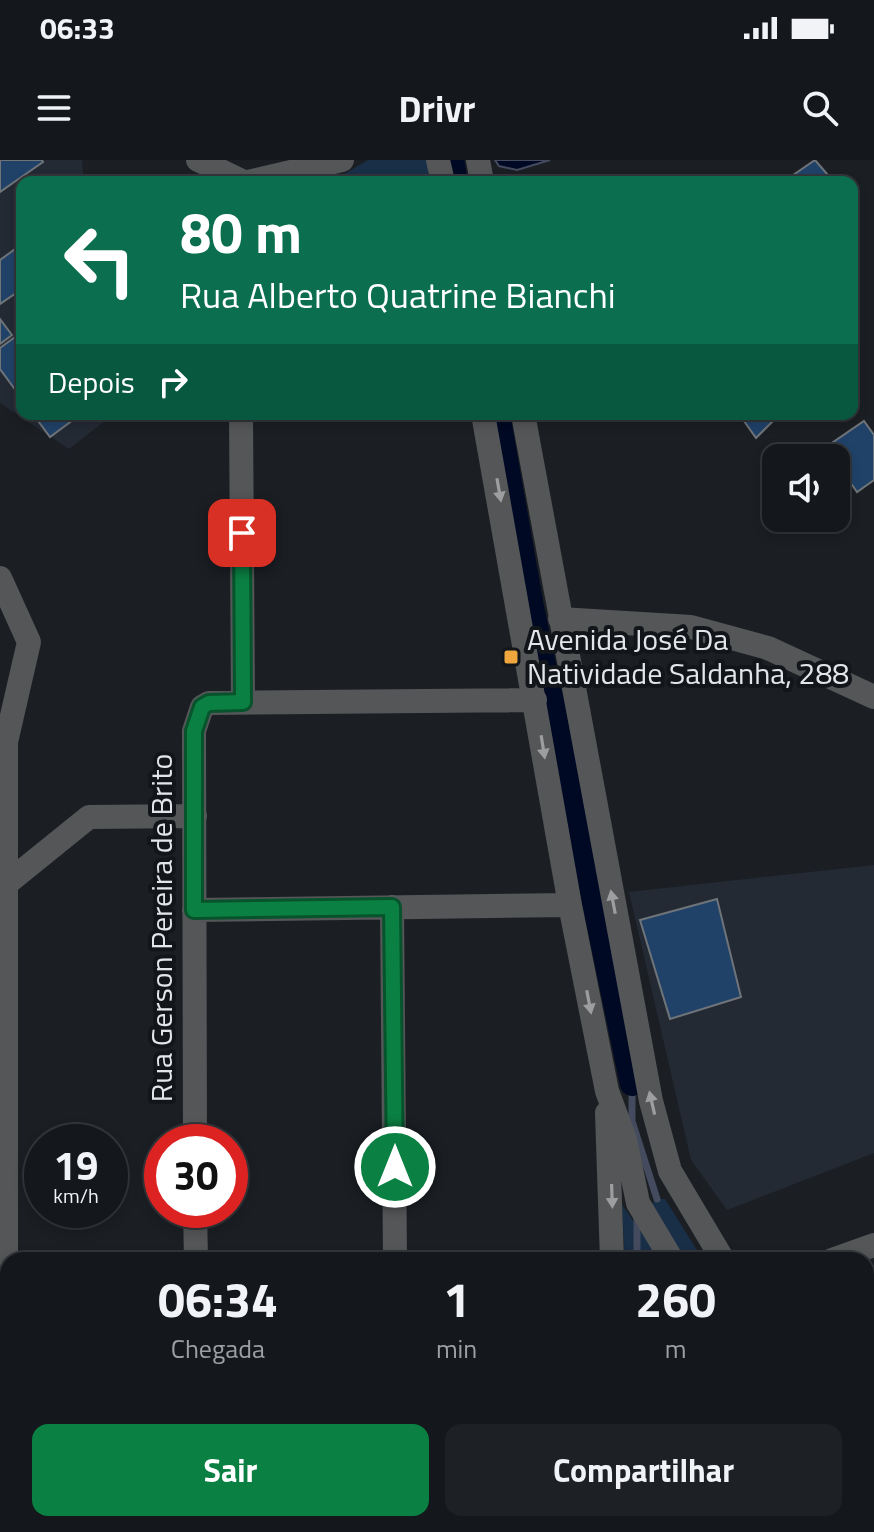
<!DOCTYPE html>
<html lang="pt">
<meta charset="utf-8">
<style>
:root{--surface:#14171b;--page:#1d2024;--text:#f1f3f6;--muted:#9d9fa3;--line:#33363a;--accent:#0b8043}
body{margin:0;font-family:"Titillium Web",sans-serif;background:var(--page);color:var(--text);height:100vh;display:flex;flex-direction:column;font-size:30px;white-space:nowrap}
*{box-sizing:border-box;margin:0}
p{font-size:26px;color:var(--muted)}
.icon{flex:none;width:44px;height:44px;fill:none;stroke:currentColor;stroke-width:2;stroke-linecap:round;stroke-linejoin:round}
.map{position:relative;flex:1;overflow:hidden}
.sheet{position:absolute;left:0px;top:1092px;width:874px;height:280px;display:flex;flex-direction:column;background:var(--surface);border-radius:24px 24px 0 0;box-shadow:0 4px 12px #0003,0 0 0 2px var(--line)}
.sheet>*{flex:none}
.top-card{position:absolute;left:16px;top:16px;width:842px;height:244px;border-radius:16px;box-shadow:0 4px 12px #0003,0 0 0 2px var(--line);background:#0b6e4f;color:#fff;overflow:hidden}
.fabs{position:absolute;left:762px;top:284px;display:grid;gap:16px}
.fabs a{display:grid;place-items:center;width:88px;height:88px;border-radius:16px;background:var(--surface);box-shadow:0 4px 12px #0003,0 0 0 2px var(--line);font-size:40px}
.speed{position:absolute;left:24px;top:964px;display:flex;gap:16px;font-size:40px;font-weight:700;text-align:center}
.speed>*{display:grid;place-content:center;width:104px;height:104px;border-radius:50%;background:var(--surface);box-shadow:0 4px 12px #0003,0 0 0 2px var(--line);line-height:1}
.speed small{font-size:20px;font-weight:400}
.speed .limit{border:12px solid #d22;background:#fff;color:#111}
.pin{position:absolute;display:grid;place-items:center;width:68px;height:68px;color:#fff;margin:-34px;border-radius:16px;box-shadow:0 4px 12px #0006}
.me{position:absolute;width:88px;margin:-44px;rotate:0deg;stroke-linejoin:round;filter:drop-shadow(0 0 6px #0008)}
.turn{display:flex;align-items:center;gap:28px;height:168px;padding:0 32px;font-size:36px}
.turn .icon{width:104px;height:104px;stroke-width:2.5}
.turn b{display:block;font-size:56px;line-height:68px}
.then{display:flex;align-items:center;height:76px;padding:0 32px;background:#0003;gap:16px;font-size:30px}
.eta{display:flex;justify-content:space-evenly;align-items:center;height:136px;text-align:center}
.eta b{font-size:48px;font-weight:700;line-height:56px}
.primary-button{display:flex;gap:16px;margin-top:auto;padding:16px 32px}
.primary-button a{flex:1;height:92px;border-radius:16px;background:var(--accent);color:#fff;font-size:32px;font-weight:700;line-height:92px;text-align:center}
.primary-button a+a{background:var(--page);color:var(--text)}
.status{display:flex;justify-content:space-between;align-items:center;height:56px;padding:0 40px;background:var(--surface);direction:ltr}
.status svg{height:22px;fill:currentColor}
header{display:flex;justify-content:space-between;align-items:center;height:104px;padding:0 32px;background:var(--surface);font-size:36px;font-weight:700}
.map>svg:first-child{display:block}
.built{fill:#232a34}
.green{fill:#192f47}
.water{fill:#000923;stroke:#444b5e;stroke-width:2}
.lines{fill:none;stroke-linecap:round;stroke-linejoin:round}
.stream{stroke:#444b5e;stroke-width:7}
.canal{stroke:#000923;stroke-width:24}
.building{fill:#204269;stroke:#6f7479;stroke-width:2}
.minor{stroke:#545658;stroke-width:24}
.oneway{fill:#9c9ea0}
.route-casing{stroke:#07532c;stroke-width:20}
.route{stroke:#0b8043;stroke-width:14}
.poi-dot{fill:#efa73d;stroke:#12161a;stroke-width:3}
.labels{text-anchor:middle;stroke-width:8;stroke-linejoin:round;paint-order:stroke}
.poi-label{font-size:30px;fill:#e3e5e9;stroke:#12161a;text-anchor:start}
.street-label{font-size:30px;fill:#e3e5e9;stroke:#12161a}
</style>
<div class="status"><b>06:33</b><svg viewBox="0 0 49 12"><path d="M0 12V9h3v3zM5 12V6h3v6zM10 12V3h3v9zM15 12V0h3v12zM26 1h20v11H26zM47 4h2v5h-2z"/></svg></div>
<header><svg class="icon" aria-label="menu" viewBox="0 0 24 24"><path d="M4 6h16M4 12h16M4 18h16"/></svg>Drivr<svg class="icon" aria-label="search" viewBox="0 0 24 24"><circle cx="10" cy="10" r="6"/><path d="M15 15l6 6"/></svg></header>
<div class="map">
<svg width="874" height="1372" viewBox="0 0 874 1372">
<rect width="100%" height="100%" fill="#1b1f24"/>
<path class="built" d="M0 0H82L84 22H22V254H114L69 289 0 243Z
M874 705V993L727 1050 691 1000 629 732Z"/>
<path class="green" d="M368 0H430L434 22H323L338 18Z
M657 1039H665L703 1100H625L622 1045 643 1074V1051Z"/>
<path class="water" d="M495 0H550L517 10 499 6Z"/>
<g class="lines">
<path class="stream" d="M632 924V961L657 1039
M637 1100V1058"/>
<path class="canal" d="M452 0 456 22
M498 254 532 447 632 924"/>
</g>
<path class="building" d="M0 0H42L43 2 0 32Z
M815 0 834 22H783Z
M22 84V129L0 144V100Z
M0 159 12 175 0 184Z
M22 172V239L0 209V188Z
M33 254H81L50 277Z
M739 254H780L756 278Z
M864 261 874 275V320L857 332 826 287Z
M717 739 741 837 670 859 640 760Z"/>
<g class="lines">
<path class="minor" d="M198 0 244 22
M438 0 443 22
M478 0 482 22
M248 22 342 0
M241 254 243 542
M483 254 570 745 607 931 625 979 638 1043 672 1100
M523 254 651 941 670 1011 723 1100
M0 418 29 482 6 582V1372
M560 459 691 467 768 488 874 537
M0 729 89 657 195 656
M392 747 395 1100
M194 750 570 745
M607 953 612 1100
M195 982 194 571 202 547 209 543 535 540
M195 1050 196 1100
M832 1100 874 1085
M866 1135 874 1137
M866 1236 874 1240
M201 1364V1372
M723 1364 724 1372
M856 1364 869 1372
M372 1372 395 1364
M558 1372 561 1364"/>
</g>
<defs><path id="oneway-solid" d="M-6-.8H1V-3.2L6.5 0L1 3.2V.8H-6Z" transform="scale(2)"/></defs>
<g class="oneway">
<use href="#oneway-solid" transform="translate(499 330) rotate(80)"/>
<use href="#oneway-solid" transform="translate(543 587) rotate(81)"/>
<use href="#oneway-solid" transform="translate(613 742) rotate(-101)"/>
<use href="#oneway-solid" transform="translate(589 842) rotate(79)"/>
<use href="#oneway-solid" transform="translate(652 943) rotate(-103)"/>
<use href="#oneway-solid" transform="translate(612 1036) rotate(88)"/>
</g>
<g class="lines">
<defs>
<path id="route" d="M242 373 243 542 209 543 202 547 194 571V750L392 747 395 1007"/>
</defs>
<use href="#route" class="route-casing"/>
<use href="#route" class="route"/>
</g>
<rect class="poi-dot" x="503" y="489" width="16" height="16" rx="4"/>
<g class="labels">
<g class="poi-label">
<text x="527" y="490">Avenida José Da<tspan x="527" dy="34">Natividade Saldanha, 288</tspan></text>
</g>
<g class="street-label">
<text transform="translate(162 768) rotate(-90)" y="10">Rua Gerson Pereira de Brito</text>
</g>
</g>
</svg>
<div class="fabs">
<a><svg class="icon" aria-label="sound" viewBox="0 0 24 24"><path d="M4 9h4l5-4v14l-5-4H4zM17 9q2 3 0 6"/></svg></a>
</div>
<div class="speed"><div>19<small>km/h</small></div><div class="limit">30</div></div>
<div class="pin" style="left:242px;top:373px;background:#d93025"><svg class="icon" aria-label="arrive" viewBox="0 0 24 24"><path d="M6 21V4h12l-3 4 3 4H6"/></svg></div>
<svg class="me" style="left:395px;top:1007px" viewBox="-20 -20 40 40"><circle r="17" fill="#0b8043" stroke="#fff" stroke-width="3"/><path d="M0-11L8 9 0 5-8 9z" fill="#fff"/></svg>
<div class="top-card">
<div class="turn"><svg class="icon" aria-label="left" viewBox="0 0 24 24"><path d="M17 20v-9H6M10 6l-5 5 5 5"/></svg><div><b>80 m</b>Rua Alberto Quatrine Bianchi</div></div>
<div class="then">Depois<svg class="icon" aria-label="right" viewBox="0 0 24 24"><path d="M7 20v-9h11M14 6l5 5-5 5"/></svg></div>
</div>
<section class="sheet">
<div class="eta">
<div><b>06:34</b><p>Chegada</p></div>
<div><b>1</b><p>min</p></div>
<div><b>260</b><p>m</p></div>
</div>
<div class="primary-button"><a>Sair</a><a>Compartilhar</a></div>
</section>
</div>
